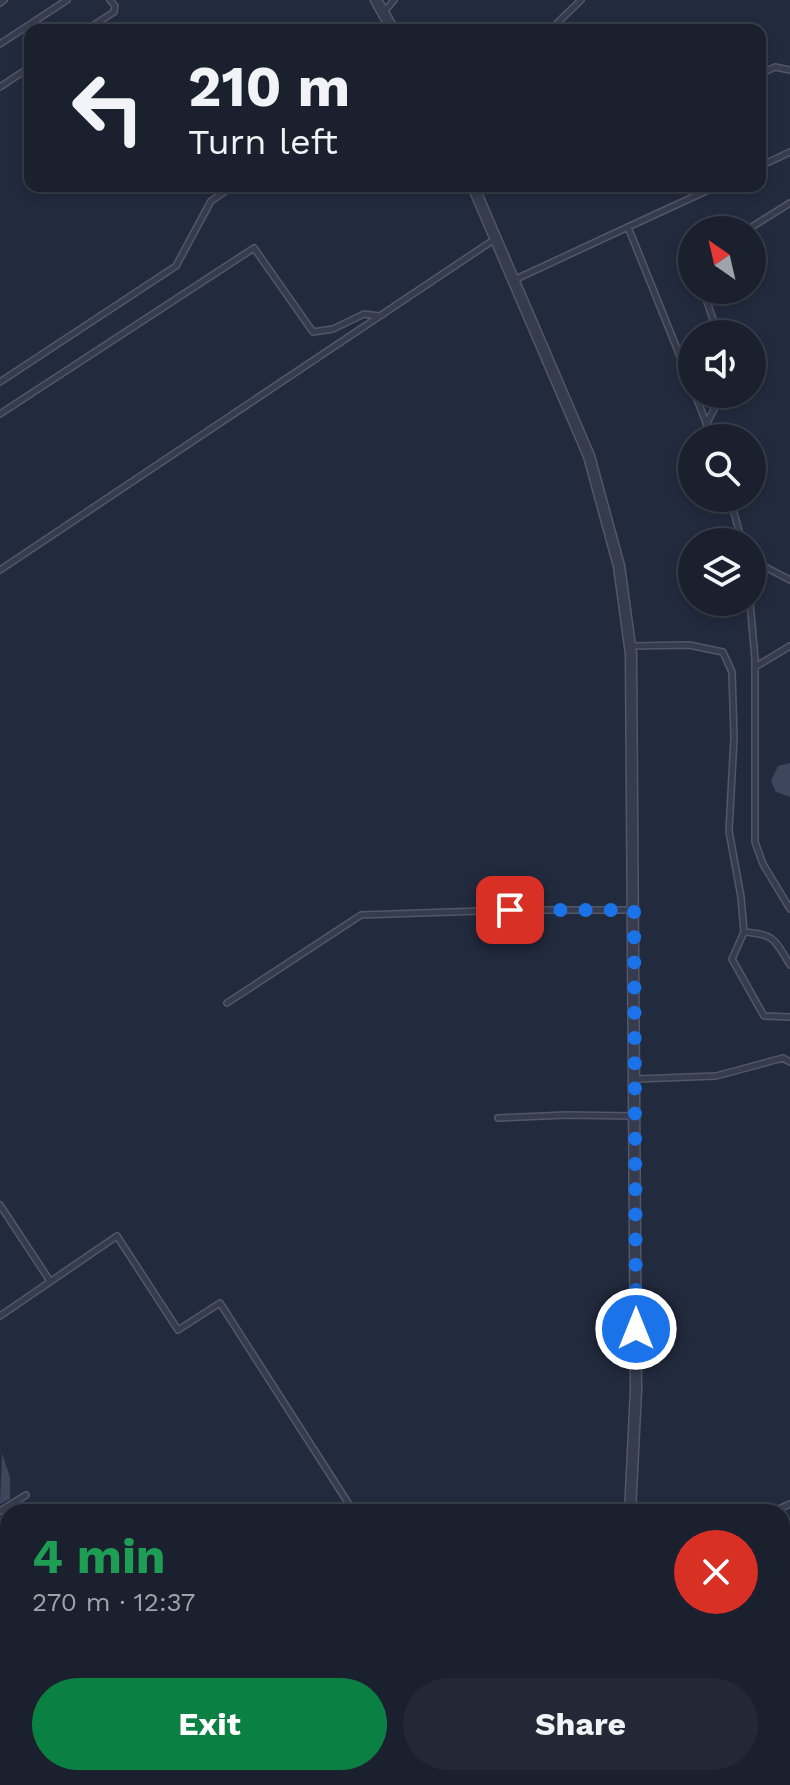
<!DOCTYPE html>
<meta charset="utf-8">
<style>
:root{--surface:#1a202e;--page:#232836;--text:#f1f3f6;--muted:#9fa3aa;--line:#383e4a;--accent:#0b8043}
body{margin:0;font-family:"Work Sans",sans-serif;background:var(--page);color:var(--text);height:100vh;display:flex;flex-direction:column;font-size:30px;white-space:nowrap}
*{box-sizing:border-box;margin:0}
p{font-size:26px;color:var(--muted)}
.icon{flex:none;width:44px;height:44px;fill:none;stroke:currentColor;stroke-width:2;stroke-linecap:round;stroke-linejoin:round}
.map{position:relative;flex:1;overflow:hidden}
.details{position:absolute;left:0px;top:1504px;width:790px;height:282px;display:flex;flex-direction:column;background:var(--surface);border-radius:24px 24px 0 0;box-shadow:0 4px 12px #0003,0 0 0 2px var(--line)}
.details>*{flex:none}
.top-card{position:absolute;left:24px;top:24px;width:742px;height:168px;border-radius:16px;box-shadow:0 4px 12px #0003,0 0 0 2px var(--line);background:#1a202e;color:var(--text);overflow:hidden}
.needle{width:52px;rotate:326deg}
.buttons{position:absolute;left:678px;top:216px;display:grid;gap:16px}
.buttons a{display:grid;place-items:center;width:88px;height:88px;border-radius:50%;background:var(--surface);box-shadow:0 4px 12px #0003,0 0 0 2px var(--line);font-size:40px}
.pin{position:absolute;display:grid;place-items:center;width:68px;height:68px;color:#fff;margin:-34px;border-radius:16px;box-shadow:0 4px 12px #0006}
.me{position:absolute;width:88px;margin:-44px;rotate:0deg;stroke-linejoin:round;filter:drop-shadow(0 0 6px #0008)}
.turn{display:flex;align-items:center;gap:28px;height:168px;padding:0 32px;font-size:36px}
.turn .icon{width:104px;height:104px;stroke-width:2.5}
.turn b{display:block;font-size:56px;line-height:68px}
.round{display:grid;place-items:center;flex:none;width:84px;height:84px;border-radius:42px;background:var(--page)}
.overview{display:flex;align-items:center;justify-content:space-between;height:136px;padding:0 32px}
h1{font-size:48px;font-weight:700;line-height:60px;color:#1e9e55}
.action{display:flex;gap:16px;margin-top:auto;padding:16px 32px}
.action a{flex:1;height:92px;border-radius:48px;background:var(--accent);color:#fff;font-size:32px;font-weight:700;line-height:92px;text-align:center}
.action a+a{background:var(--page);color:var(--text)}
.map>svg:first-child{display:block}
.building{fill:#3e465e}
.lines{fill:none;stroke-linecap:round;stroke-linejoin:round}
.lane-casing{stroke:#515768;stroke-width:8}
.street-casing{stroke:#515768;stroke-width:13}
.lane{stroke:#363c4e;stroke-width:5}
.street{stroke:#363c4e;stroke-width:10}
.route{stroke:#1a73e8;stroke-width:14;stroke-dasharray:0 25.2}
</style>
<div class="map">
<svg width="790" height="1785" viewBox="0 0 790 1785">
<rect width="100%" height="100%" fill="#222a3e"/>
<path class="building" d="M790 763V797L776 792 771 781 778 766Z
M2 1453 10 1477V1499L0 1504Z"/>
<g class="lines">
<defs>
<path id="lane" d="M0 3 4 0
M384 12 394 0
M86 30 114 12 115 6 110 0
M550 30 581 0
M0 44 67 0
M760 74 775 67 790 70
M0 87 30 67
M760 166 790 152
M628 227 717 186
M747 230 790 203
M514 280 628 227 692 386
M703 290 718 334
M0 382 176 266 211 201 233 186
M695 394 712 438
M0 414 254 248 313 332 333 329 364 314 379 316
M707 423 722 394
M730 498 742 542
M752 560 790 580
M0 570 495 239
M750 602 755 659V842L763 864 790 909
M630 646 689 645 723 652 732 672 734 738 729 831 741 897 744 932 732 959 764 1016 790 1017
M755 667 790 646
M744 932C775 934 775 940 790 965
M227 1003 361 915 510 910H633
M636 1079 716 1076 783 1058 790 1062
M498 1118 567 1115 634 1116
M0 1205 50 1281
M0 1316 117 1236 178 1330 220 1303 354 1512
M0 1511 26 1495
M772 1512 790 1504
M0 1664C9 1677 10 1686 0 1698
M782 1749 790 1762
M205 1785 216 1778"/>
<path id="street" d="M376 0 393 30
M473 186 589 456 619 566 631 654 636 1390 630 1512
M482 1785 489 1778"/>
</defs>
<use href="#lane" class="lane-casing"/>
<use href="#street" class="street-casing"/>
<use href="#lane" class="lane"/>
<use href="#street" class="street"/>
</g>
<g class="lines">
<path class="route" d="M510 910H634L636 1329"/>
</g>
</svg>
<div class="buttons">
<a><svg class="needle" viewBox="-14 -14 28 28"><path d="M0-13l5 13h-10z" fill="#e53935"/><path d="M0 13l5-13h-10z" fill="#9fa3aa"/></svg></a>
<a><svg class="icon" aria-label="sound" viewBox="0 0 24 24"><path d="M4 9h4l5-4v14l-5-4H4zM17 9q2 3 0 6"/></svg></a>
<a><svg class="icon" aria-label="search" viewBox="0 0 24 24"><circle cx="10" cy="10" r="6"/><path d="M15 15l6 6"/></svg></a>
<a><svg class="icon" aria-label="layers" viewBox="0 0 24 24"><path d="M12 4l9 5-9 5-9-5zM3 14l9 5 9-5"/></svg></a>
</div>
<div class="pin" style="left:510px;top:910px;background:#d93025"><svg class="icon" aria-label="arrive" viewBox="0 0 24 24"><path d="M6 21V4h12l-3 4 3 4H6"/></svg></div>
<svg class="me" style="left:636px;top:1329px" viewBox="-20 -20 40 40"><circle r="17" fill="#1a73e8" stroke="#fff" stroke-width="3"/><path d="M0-11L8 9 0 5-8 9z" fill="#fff"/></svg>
<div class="top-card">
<div class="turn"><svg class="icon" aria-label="left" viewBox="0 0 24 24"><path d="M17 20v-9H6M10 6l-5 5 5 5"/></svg><div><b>210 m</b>Turn left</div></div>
</div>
<section class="details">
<div class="overview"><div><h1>4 min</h1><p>270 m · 12:37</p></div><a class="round" style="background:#d93025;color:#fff"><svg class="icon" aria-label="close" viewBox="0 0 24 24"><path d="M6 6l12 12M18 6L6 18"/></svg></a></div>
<div class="action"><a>Exit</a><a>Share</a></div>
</section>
</div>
